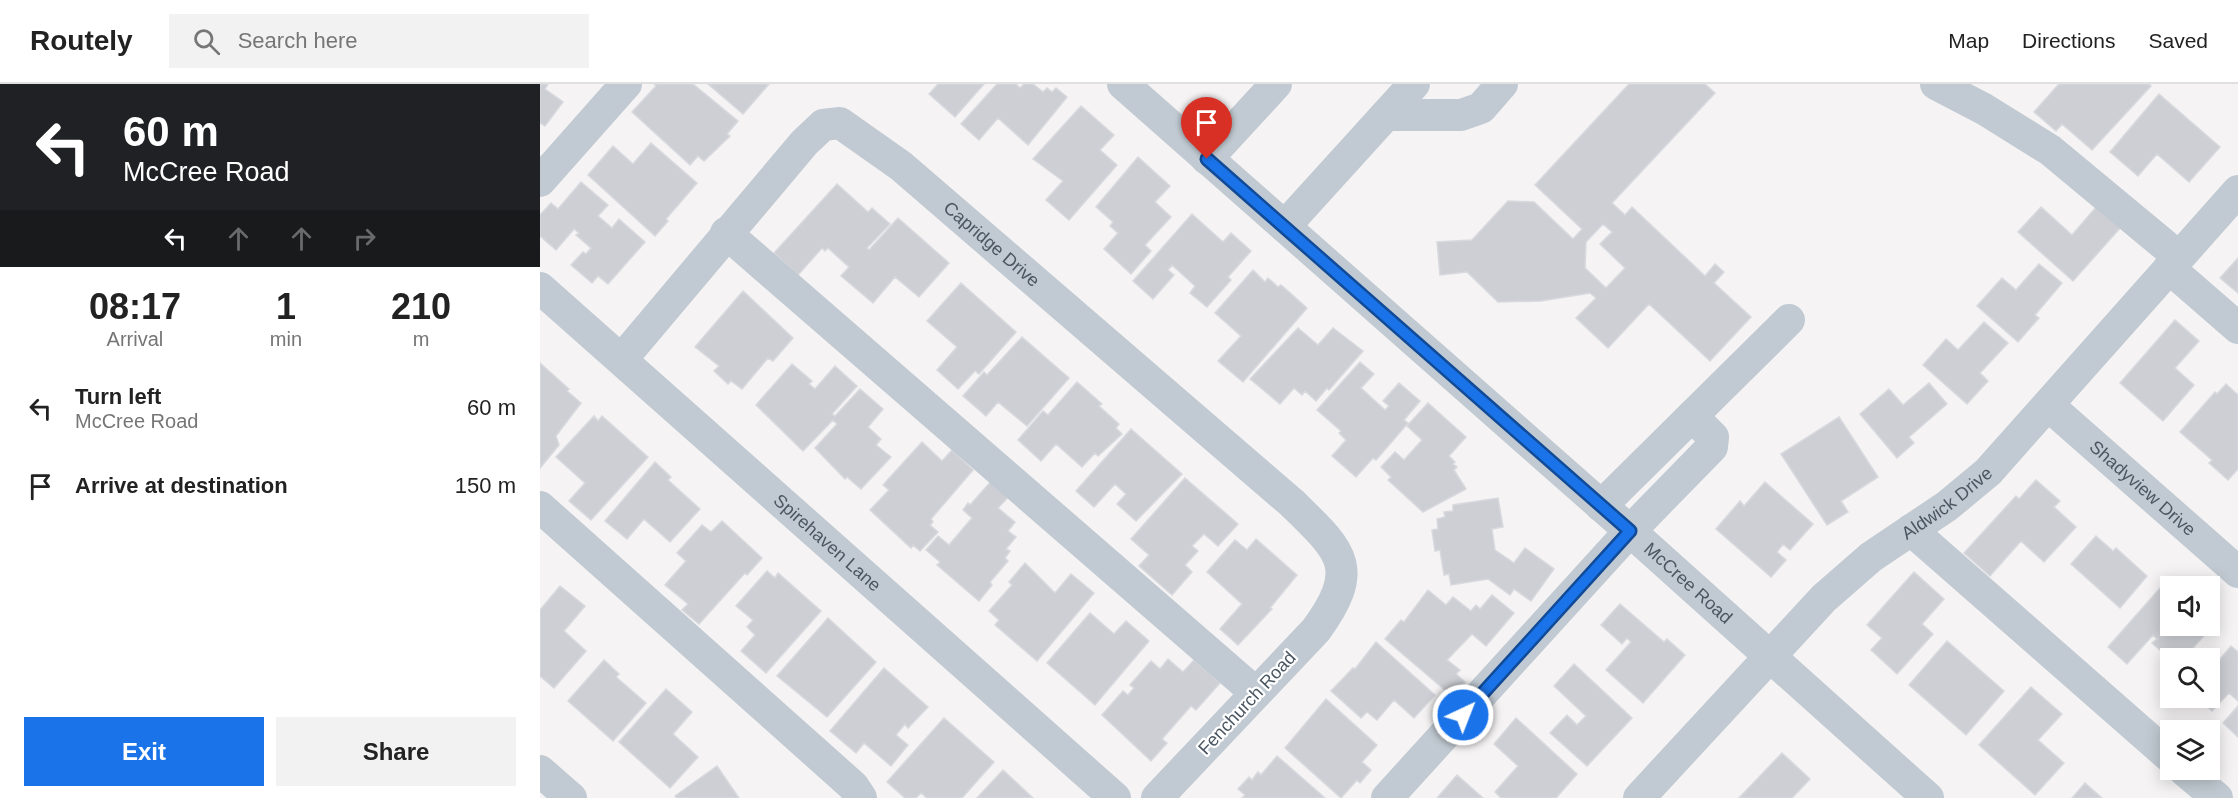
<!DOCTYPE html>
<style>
:root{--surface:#fff;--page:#f2f2f2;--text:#222;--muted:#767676;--line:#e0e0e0;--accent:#1a73e8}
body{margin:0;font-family:Helvetica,sans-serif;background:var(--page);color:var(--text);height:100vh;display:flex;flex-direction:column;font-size:22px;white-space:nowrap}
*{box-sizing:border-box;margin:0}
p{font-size:20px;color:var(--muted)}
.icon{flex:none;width:33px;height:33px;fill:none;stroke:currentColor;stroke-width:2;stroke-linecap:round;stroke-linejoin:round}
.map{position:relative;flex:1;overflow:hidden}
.details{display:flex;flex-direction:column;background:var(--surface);width:540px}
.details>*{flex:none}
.top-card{background:#202124;color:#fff;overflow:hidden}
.tools{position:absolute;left:1620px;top:492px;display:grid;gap:12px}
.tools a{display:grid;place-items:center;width:60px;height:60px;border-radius:0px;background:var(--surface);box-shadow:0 3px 15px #0003;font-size:30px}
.pin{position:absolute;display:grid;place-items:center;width:51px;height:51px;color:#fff;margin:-62px -26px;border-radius:50% 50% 50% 0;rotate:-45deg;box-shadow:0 0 6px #0007}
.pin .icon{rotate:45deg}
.me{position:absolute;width:66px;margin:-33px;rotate:43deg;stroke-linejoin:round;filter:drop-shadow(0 0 4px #0008)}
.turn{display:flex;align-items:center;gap:21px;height:126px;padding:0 24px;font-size:27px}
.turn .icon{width:78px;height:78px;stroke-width:2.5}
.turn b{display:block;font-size:42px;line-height:51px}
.lanes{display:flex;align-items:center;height:57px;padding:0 24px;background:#0003;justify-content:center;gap:30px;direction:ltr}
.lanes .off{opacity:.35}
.eta{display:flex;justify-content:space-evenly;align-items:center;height:102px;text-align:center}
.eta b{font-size:36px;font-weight:600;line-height:42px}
.action{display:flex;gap:12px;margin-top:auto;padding:12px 24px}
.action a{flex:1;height:69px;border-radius:0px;background:var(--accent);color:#fff;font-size:24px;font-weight:600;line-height:69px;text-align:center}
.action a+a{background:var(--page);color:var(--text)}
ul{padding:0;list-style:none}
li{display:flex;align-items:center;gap:18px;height:78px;padding:0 24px}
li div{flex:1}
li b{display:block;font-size:22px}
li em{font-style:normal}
header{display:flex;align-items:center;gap:36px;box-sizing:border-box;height:84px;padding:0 30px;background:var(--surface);border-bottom:2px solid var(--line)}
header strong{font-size:28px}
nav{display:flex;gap:33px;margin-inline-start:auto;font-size:21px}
.search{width:420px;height:54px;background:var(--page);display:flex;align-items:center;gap:15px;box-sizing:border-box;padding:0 21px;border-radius:0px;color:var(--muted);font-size:22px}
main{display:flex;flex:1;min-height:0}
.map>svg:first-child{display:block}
.building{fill:#cdcfd5;stroke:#d7d9de;stroke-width:1.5;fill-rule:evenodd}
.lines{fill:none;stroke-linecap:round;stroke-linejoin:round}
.minor{stroke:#c1cad2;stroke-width:32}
.route-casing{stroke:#114b97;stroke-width:15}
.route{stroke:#1a73e8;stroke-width:10}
.labels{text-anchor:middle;stroke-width:4.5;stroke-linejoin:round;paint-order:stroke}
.street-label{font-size:18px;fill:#4a5661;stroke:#fff}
</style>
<header>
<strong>Routely</strong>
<div class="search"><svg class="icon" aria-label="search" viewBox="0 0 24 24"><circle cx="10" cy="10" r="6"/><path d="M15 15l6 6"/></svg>Search here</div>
<nav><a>Map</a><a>Directions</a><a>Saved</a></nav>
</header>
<main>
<section class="details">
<div class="top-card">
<div class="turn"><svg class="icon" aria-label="left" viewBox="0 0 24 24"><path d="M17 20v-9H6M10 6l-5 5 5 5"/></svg><div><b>60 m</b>McCree Road</div></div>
<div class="lanes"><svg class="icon" aria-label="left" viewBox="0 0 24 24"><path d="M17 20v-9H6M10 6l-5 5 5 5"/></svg><svg class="icon off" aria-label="ahead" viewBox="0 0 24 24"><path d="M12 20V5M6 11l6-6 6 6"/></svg><svg class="icon off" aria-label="ahead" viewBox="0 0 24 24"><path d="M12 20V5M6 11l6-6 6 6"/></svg><svg class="icon off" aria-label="right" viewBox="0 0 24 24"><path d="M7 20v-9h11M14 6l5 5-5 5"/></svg></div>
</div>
<div class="eta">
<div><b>08:17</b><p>Arrival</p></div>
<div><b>1</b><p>min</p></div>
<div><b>210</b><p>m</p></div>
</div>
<ul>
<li><svg class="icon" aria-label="left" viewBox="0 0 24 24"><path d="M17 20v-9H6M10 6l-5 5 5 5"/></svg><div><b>Turn left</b><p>McCree Road</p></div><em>60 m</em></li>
<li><svg class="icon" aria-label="arrive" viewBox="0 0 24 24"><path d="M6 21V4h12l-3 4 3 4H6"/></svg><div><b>Arrive at destination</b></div><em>150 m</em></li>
</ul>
<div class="action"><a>Exit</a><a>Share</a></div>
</section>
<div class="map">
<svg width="1698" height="714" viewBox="0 0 1698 714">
<rect width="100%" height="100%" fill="#f5f3f3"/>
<path class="building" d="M0 0H8L5 5 23 18 5 42 0 39Z
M114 0H153L198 37 187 50 190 52 164 77 158 72 150 81 92 28 116 2Z
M168 0H229L203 30Z
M398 0H444L415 33 389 10Z
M457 0H476L480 4 484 0H493L503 8 507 4 512 8 516 4 527 13 488 61 458 34 439 56 421 40Z
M1089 0H1165L1175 9 1072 119 1085 131 1092 123 1165 192 1175 180 1184 188 1174 199 1211 233 1170 277 1109 220 1068 264 1036 234 1056 214 1050 209 1001 217 958 218 927 188 900 191 897 158 932 156 968 117 994 118 1033 155 1042 145 995 101ZM1063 140 1072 148 1060 160 1085 184 1066 204 1045 184 1046 158Z
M1519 0H1609L1611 2 1552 66 1522 40 1516 47 1494 28Z
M1619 10 1680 63 1649 98 1617 70 1598 92 1570 68Z
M541 22 574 51 560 66 577 81 529 136 506 116 523 97 493 75Z
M111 59 157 99 126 135 128 137 115 152 48 91 73 62 93 80Z
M598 73 630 102 615 118 631 133 605 161 611 167 591 190 564 165 578 149 570 142 573 138 556 123Z
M41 98 68 121 58 132 72 144 79 135 105 158 68 200 58 192 52 199 31 181 43 168 46 170 51 164 36 151 39 149 34 145 16 166 0 152V131L11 119 18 125Z
M297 100 328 128 332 124 350 140 327 164 329 166 358 134 409 179 379 213 355 193 333 219 301 192 309 183 288 164 285 167 282 164 258 191 234 169Z
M1557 122 1581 143 1533 197 1478 148 1501 123 1532 151Z
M652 130 683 158 691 149 711 167 688 193 691 196 667 223 650 209 655 202 632 181 628 186 634 191 613 215 593 197Z
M1698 174V209L1680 194Z
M1499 180 1522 199 1495 231 1499 234 1478 258 1437 222 1462 194 1476 206Z
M713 186 725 198 728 194 738 203 741 201 767 224 703 298 678 277 701 252 675 229Z
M421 199 476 248 439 290 435 287 418 305 397 286 417 263 387 237Z
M203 207 253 254 233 277 228 274 202 305 191 297 188 300 174 287 179 282 155 263Z
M1635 236 1659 257 1635 284 1654 301 1623 337 1580 299Z
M1444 238 1468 259 1440 289 1448 297 1427 320 1383 281 1406 255 1418 266Z
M758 244 778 261 793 244 823 267 789 306 787 304 776 317 765 307 762 311 754 304 740 320 710 295Z
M482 253 529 294 487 342 458 318 446 332 423 312 444 288 447 291Z
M820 278 834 290 821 304 845 326 849 322 843 317 859 299 880 317 864 336 868 339 836 376 833 374 816 393 792 372 806 356 799 349 801 347 777 326Z
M0 279 29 305 27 307 41 319 16 352 19 361 0 384Z
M252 280 272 297 269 300 275 305 295 282 317 302 292 330 295 332 320 305 343 325 328 343 341 355 336 361 351 373 321 405 307 393 305 395 275 364 297 340 293 336 263 367 216 321Z
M537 298 562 320 559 322 579 340 576 344 582 350 558 372 555 369 542 383 516 360 501 377 478 356 503 327 508 331Z
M1389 299 1407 320 1369 353 1374 359 1357 374 1320 330 1349 305 1363 321Z
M1686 300 1698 311V385L1688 396 1669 379 1672 376 1640 348 1675 308 1677 310Z
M888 319 926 353 909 372 915 378 913 380 917 383 914 386 926 405 883 428 848 396 851 393 841 383 855 368 864 376 882 356 867 342Z
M54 332 58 337 62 332 108 373 51 436 29 417 45 399 16 373Z
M1299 333 1338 393 1301 417 1308 428 1287 441 1241 370Z
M591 345 642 390 596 437 577 420 586 410 575 400 554 423 536 407Z
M382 358 402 377 412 366 433 386 391 435 393 438 390 441 398 448 380 467 373 461 371 464 330 426 349 406 343 401Z
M115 378 131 393 128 396 160 425 130 458 104 435 87 455 65 437Z
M454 394 472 409 458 424 475 438 468 447 476 453 466 465 470 467 465 474 468 477 450 498 452 501 439 517 397 481 400 478 386 466 398 452 409 461 432 434 423 426 428 419 430 421Z
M645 394 698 440 678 462 664 450 652 462 658 467 645 481 652 488 632 511 599 482 609 471 591 455Z
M1496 396 1520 417 1514 423 1536 443 1504 478 1481 457 1450 492 1424 469 1476 412 1479 415Z
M1225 398 1273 440 1250 466 1243 460 1237 468 1246 476 1231 493 1176 445 1200 417 1204 422Z
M958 414 963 443 952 445 955 466 974 479 985 464 1014 485 991 517 974 505 970 511 948 495 911 501 909 490 904 491 900 466 895 467 892 446 898 445 897 435 905 433 904 428 913 427V421Z
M182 437 222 474 207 491 205 489 159 540 142 526 148 520 125 501 146 477 137 469 162 441 171 448Z
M1556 452 1573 467 1576 464 1607 492 1580 524 1531 480Z
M716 455 757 491 730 524 732 525 698 561 680 545 702 520 667 488 695 456 707 466Z
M485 479 515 509 531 490 554 509 497 577 455 541 459 536 449 527 472 501 469 498Z
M227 487 235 494 238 489 281 527 226 589 201 567 215 551 207 543 213 536 196 522Z
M1374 488 1404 515 1382 540 1393 550 1357 590 1331 566 1342 554 1327 541Z
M20 502 45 522 24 547 46 567 14 604 0 592V526Z
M1621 503 1630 511V542H1665L1670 545 1644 574 1630 575 1612 559 1617 555 1613 551 1587 580 1568 563Z
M888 506 906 521 913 513 931 527 936 521 940 525 952 511 974 529 946 562 932 550 907 576 920 586 916 590 925 598 913 613 845 555 861 536 864 538Z
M1080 520 1124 558 1127 555 1145 571 1103 619 1066 586 1091 558 1087 554 1082 560 1061 541Z
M550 529 574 550 586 537 609 557 555 621 507 579Z
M288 534 336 578 287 633 237 592Z
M1407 557 1464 607 1426 651 1369 601Z
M836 558 895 611 874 634 854 616 837 636 827 628 821 634 791 607 813 584 815 585Z
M1691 562 1698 568V617L1689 609 1672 627 1657 614H1670V587Z
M628 575 643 588 654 576 680 599 656 626 651 622 622 655 627 659 611 677 562 631 583 607 588 611 594 604 590 601 611 577 620 585Z
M64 576 79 590 76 593 106 619 73 657 28 617Z
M1034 580 1092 634 1047 682 1010 649 1027 631 1037 641 1046 632 1014 602Z
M344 584 388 623 368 644 365 640 356 651 368 661 351 682 324 659 316 669 290 647Z
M1491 603 1522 630 1498 656 1524 679 1495 711 1439 661Z
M126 605 152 628 133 650 158 673 130 704 79 658Z
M786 615 837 661 822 678 831 686 820 699 817 696 801 714 745 664Z
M1698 622V653L1683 639Z
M404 634 454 678 422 714H387L381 709 376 714H365L347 698Z
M976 634 1037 690 1016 714H961L955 708 978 682 954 660Z
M1242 669 1270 695 1252 714H1199Z
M737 672 785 714H702L705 711 698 705 709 693 712 696 718 688 721 691Z
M177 682 199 714H137L135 712Z
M463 686 493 714H437Z
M917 691 943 714H897Z
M1545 699 1562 714H1532Z"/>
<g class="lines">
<g class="minor">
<path id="s1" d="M583 0 1090 447 1388 714"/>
<path d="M1396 0 1444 25 1510 66 1639 173"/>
<path d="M846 31H921L941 24 962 0"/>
<path d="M667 75 736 0"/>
<path d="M0 97 86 0"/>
<path d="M745 142 874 0"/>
<path d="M186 149 716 609"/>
<path d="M1629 184 1698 244"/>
<path id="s2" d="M0 204 575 714"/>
<path id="s3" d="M82 275 264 59 283 41 300 39 361 82 752 419C801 467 822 483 776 546L617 714"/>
<path id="s4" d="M1508 321 1698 488"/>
<path d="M1061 422 1249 236"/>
<path d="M0 423 313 702 321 714"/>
<path d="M1371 446 1630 673"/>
<path d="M1644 686 1677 714"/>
<path d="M0 687 31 714"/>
<path d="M847 714 1090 447 1172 363 1173 353 1152 332"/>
<path id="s5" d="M1099 714 1284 514 1331 473 1407 422 1448 388 1698 107"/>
</g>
</g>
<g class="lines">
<defs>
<path id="route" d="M667 75 1090 447 923 631"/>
</defs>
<use href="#route" class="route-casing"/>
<use href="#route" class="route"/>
</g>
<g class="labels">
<g class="street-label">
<text dy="6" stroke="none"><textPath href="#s3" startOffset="520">Capridge Drive</textPath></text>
<text dy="6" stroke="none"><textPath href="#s4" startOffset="126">Shadyview Drive</textPath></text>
<text dy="6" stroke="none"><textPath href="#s5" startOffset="428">Aldwick Drive</textPath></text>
<text dy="6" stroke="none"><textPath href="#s2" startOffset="384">Spirehaven Lane</textPath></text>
<text dy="6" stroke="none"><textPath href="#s1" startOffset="754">McCree Road</textPath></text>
<text transform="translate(707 619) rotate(-47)" y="6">Fenchurch Road</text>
</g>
</g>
</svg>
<div class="tools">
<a><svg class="icon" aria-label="sound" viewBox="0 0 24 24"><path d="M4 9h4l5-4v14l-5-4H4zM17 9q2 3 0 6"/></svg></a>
<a><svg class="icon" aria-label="search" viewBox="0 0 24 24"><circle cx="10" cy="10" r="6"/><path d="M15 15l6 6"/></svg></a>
<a><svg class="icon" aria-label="layers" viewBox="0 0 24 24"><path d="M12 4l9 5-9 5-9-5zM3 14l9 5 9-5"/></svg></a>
</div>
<div class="pin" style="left:667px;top:75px;background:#d93025"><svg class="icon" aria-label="arrive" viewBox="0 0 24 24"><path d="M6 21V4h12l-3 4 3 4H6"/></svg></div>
<svg class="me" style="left:923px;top:631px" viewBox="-20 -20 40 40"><circle r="17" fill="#1a73e8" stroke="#fff" stroke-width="3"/><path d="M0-11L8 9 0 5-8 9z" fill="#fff"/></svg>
</div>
</main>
